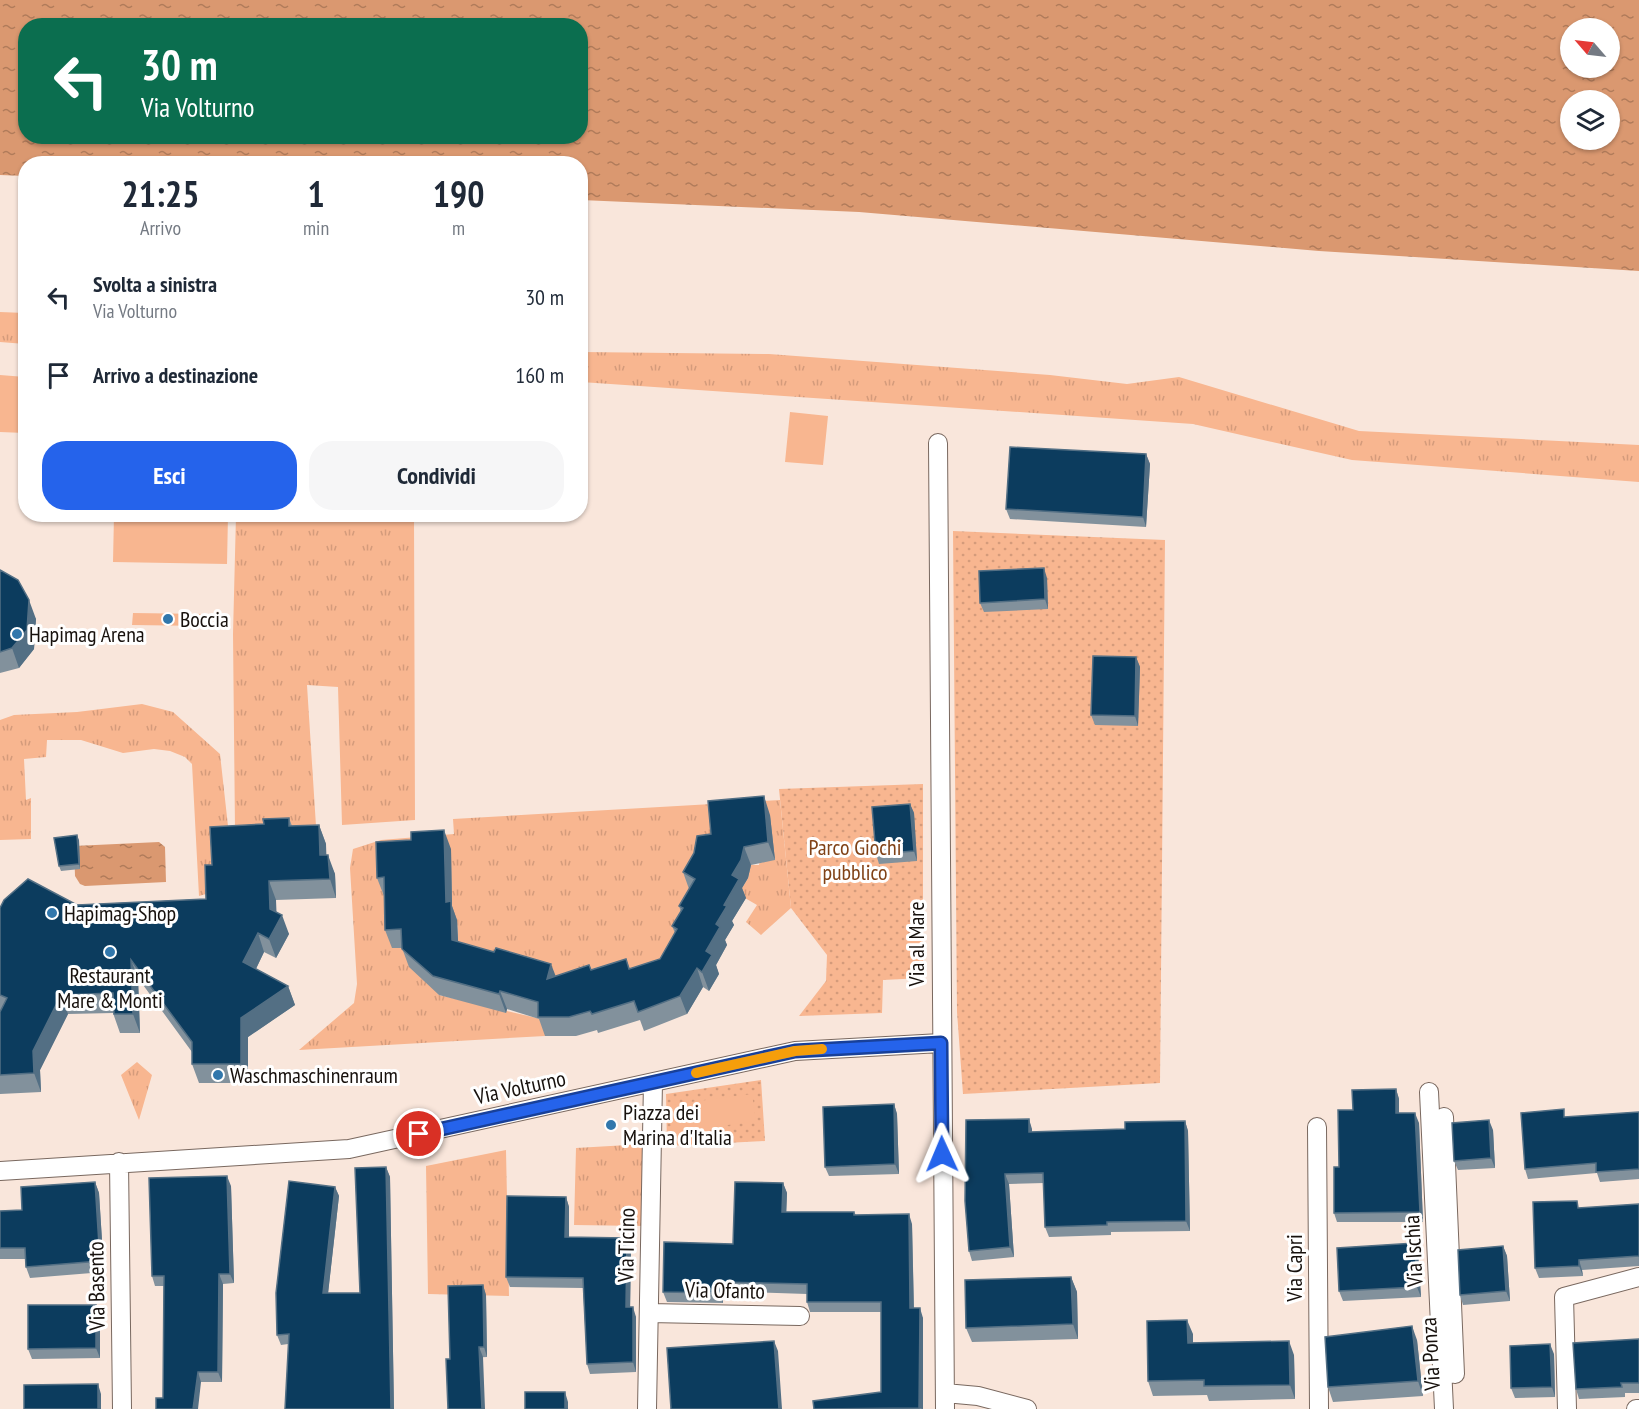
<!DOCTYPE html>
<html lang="it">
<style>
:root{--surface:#fff;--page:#f6f6f7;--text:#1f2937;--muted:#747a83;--accent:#2563eb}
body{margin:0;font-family:"PT Sans Narrow",sans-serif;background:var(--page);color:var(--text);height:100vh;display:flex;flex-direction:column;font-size:22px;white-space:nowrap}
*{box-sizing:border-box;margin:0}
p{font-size:20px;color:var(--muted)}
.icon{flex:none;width:33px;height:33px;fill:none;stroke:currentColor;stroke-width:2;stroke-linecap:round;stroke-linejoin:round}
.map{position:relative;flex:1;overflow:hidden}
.sheet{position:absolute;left:18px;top:156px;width:570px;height:366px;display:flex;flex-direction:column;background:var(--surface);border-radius:24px;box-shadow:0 2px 4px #0004}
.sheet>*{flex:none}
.hud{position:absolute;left:18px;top:18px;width:570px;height:126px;border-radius:24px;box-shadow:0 2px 4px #0004;background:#0b6e4f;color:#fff;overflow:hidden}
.needle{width:39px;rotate:298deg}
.buttons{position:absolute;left:1560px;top:18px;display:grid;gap:12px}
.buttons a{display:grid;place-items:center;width:60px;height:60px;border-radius:50%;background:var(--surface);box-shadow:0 2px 4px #0004;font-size:30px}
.pin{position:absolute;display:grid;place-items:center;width:51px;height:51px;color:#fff;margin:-26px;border:3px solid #fff;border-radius:50%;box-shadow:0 2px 6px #0007}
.me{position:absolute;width:66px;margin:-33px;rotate:359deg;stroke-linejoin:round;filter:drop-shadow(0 0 4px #0008)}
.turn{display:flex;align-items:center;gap:21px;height:126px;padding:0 24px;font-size:27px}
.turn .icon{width:78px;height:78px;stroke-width:2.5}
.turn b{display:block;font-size:42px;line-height:51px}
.eta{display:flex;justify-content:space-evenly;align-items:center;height:102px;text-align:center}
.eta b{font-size:36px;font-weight:700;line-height:42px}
.cta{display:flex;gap:12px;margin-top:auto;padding:12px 24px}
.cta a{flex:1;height:69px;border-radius:24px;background:var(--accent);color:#fff;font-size:24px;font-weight:700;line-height:69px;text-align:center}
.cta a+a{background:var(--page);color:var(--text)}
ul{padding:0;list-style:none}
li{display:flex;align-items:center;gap:18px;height:78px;padding:0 24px}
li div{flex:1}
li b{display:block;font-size:22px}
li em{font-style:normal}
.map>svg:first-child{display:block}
.grass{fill:url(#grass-tufts)}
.park{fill:url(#park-dots)}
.pitch{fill:#f8b690}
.water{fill:url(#water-ripples);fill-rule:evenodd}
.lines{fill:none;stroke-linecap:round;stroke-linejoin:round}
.street-casing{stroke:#79685f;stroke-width:20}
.street{stroke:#fff;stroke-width:18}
.wall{fill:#82919c}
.shaded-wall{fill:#536f84}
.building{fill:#0c3c5e;stroke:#536f84;stroke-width:1.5}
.route-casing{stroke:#184099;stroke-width:15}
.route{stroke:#2563eb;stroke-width:10}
.slow{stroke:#f59e0b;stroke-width:10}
.poi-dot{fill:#3177ac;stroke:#fff;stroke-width:2}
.labels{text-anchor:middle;stroke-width:6;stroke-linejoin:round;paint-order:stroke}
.poi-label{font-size:22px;fill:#17110d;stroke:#fff;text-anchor:start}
.park-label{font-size:22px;fill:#804217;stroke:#fff}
.street-label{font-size:22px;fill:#17110d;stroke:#fff}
</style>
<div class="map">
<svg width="1639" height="1409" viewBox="0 0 1639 1409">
<defs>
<pattern id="grass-tufts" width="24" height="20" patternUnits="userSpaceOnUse" patternTransform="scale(1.5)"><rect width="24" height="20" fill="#f8b690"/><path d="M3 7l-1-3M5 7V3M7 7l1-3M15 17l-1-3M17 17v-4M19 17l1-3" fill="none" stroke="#d49b7b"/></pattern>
<pattern id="park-dots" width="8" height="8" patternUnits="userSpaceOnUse" patternTransform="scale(1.5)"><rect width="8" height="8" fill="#f8b690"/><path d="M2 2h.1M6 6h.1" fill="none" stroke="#d49b7b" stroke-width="1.8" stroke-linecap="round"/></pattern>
<pattern id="water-ripples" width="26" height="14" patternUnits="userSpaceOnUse" patternTransform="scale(1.5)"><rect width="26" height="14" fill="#da9870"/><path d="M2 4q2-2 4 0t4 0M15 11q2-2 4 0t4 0" fill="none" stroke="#b07b5a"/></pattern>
</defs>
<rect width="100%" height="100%" fill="#f9e6db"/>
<path class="grass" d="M0 312 25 313V344L0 342Z
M581 352 769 354 1050 375 1127 384 1179 377 1359 431 1639 445V482L1352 460 1193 424 581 382Z
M236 515H414L415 820 342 825 338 687 307 685 316 826 235 830 233 634Z
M142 704 173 712 220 754 229 835 205 918 206 894 199 896 192 764 185 757 170 751 154 749 123 753 81 740H47L46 757 24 759 26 800 31 798V839L0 840V720L14 715 77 712Z
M780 800 791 908 761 935 746 922 757 905 738 894 748 878 750 865H759L770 815 684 948 598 989 459 963 457 920 409 895 408 948 439 995 545 1020V1036L299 1050 354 1003 357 984 350 868 353 849 381 840 454 834 453 819Z
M137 1062 152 1075 139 1120 121 1075Z
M645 1144 641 1226 574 1225 576 1148Z
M506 1150 509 1296 428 1294 426 1166Z"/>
<path class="park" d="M953 531 1165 540 1160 1083 963 1094 957 1012Z
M923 784V978L883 980 882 1013 799 1016 826 981 827 955 791 908 779 789Z
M761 1080 765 1141 667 1146 666 1094Z"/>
<path class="pitch" d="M0 375 25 377V433L0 432Z
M790 412 828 416 823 465 785 462Z
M114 515H228L227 564 113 562Z
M133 613 205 614 204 626 132 625Z
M752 1094 756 1121 672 1133 668 1105Z"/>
<path class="water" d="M0 0H1639V271L1319 251 859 212 581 200 580 164H26L25 176 0 175ZM26 26H580V136H26ZM1570 28H1610V68H1570ZM1570 100H1610V140H1570Z
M159 842 165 847 166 882 85 886 80 884 75 876 74 846Z"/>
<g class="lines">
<defs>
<path id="street" d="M938 443 945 1409
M1429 1092 1444 1409
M1444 1117 1455 1374
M1317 1127 1319 1409
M119 1162 122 1409
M0 1171 349 1149 795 1051 941 1043
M649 1313 800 1316
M945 1393 978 1396 1027 1409
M647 1409 653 1082
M1567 1409 1564 1297 1639 1277
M1636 1409H1639"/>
</defs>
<use href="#street" class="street-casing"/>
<use href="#street" class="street"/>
</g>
<path class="wall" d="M1146 454 1150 464 1146 527 1010 519 1006 509Z
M0 570 36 619 34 649 19 668 0 673Z
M1047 578 1048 609 984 612 980 603Z
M1136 657 1140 667 1138 726 1095 725 1091 715Z
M910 804 914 813 917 861 879 864 876 854Z
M770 815 775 860 751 865 748 878 742 888 746 898 732 921 734 925 725 940 727 945 716 965 719 974 709 991 703 987 687 1014 644 1031 640 1020 598 1033 597 1030 576 1036H545L539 1019 507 1009 506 1013 439 995 409 967 402 948H392L385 930 384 896 377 878 411 840 451 849 452 906 457 920 458 942 556 976 591 970 626 959 630 969 660 959 675 933 672 926 681 912 679 906 689 889 683 872 711 834Z
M289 818 292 826 319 825 326 844V855L335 874 336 898 276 900V912L289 934 276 958 264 952 256 969 288 986 295 1005 248 1037V1083H199L192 1064V1052L138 978 140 1033H120L113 1013 68 1014 40 1070 41 1092 0 1094V908L206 899 212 865 264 824Z
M79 840 80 869 61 871 59 866Z
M1396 1089 1399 1099V1113L1419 1123 1423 1222H1337L1334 1213 1339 1167 1353 1110Z
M894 1104 897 1114 899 1174 829 1176 825 1167Z
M1639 1112V1179L1600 1182 1597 1173 1528 1179 1525 1169 1567 1117Z
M1029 1119 1032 1132 1125 1129 1185 1121 1188 1131 1190 1231 1111 1232V1235L1049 1237 1045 1227 1044 1183 1009 1184 1014 1257 972 1261 969 1251Z
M1493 1130 1495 1168 1458 1170 1454 1161Z
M386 1167 390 1177 394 1409 288 1344 281 1345 277 1335 335 1187 339 1196 328 1293H360Z
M95 1182 99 1193 104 1272 30 1278 26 1267 25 1259H0V1211L22 1210Z
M783 1183 787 1193 786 1212H854L856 1215 912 1224 914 1308 923 1318V1409H814L881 1392V1312H810L807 1302V1294L723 1291V1303L667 1302 663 1292 733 1244Z
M231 1186 234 1283 223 1284 222 1382H201L163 1398 164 1286H155L152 1276Z
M566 1197 569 1207V1237L631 1247 630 1307 636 1317V1372L590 1374 587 1364 583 1288 510 1287 506 1277Z
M1639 1204V1266L1582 1270 1583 1276 1539 1278 1535 1268 1580 1208Z
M1415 1243 1418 1253 1421 1297 1343 1301 1339 1291Z
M1503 1246 1507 1256 1510 1301 1463 1305 1460 1295Z
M1071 1277 1077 1292 1078 1339 972 1342 966 1328Z
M483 1285 486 1295 487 1357 450 1359Z
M96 1305 100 1315V1358L32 1359 28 1349Z
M1193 1334V1343L1294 1355 1295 1399 1209 1401 1207 1395 1153 1396 1148 1381Z
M1639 1339V1393H1625V1397L1579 1399 1576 1389Z
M1417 1340 1423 1396 1333 1402 1328 1387Z
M1554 1354 1555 1397 1515 1398 1511 1388Z"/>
<path class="shaded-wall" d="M1146 454 1150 464 1146 527 1143 517Z
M1044 568 1047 578 1048 609 1045 599Z
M29 600 36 619 34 649 19 668 12 648Z
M1136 657 1140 667 1138 726 1135 716Z
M764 796 770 815 775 860 768 842Z
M910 804 914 813 917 861 914 851Z
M319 825 326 844 327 874 320 855Z
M444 830 451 849 452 906 457 920 459 959 452 940 446 902Z
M77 835 79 840 80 869 79 864Z
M744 847 751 865 748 878 742 888 746 898 732 921 734 925 725 940 727 945 716 965 719 974 709 991 702 972 706 951 724 905 732 875Z
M328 855 335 874 336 898 330 879Z
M269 881 276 900 277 925 282 915 289 934 276 958 269 939 270 909Z
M258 933 264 952 250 981 243 962Z
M131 960 138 978 140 1033 133 1014Z
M551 964 558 982 547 979Z
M697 968 703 987 687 1014 680 996Z
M288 986 295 1005 248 1037V1083L241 1064V1018Z
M500 991 507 1009 506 1013 499 994Z
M61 995 68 1014 40 1070 41 1092 34 1073 33 1051Z
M1396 1089 1399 1099V1123L1396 1113Z
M894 1104 897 1114 899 1174 895 1164Z
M1415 1113 1419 1123 1423 1222 1420 1212Z
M1029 1119 1032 1129V1142L1029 1132Z
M1489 1120 1493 1130 1495 1168 1491 1158Z
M1185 1121 1188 1131 1190 1231 1186 1221Z
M386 1167 390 1177 394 1409H391Z
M1005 1174 1009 1184 1014 1257 1010 1247Z
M227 1176 231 1186 234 1283 230 1274Z
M95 1182 99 1193 104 1272 100 1261Z
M783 1183 787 1193 786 1222 782 1212Z
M335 1187 339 1196 327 1303 323 1293Z
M566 1197 569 1207V1247L565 1237Z
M909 1214 912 1224 914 1318 910 1308Z
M627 1238 631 1247 630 1317 626 1307Z
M1415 1243 1418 1253 1421 1297 1417 1287Z
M1503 1246 1507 1256 1510 1301 1506 1291Z
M1579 1260 1582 1270 1583 1276 1579 1266Z
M219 1274 223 1284 222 1382 218 1372Z
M1071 1277 1077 1292 1078 1339 1073 1324Z
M720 1282 723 1291V1303L719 1293Z
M483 1285 486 1295 487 1357 484 1347Z
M96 1305 100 1315V1358L96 1348Z
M633 1307 636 1317V1372L633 1362Z
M920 1308 923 1318V1409L919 1408Z
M1187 1320 1193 1334V1358L1188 1343Z
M1412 1326 1417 1340 1423 1396 1418 1381Z
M774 1341 778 1351 782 1409H779Z
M1289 1341 1294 1355 1295 1399 1290 1385Z
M1550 1344 1554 1354 1555 1397 1552 1387Z
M479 1347 483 1357 485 1409H482Z
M198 1372 201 1382 198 1409H193Z
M98 1384 101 1394V1409H98Z
M565 1392 568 1402V1409H565Z"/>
<path class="building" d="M1010 447 1146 454 1143 517 1006 509Z
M1044 568 1045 599 980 603 979 571Z
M0 570 18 580 29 600 27 630 12 648 0 652Z
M1093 656 1136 657 1135 716 1091 715Z
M764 796 768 842 744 847 741 860 732 875 739 879 724 905 727 906 716 924 720 927 706 951 712 955 702 972 697 968 680 996 638 1012 634 1001 592 1014 590 1011 569 1017H538V1002L500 991 499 994 433 976 402 949 401 929 385 930 384 877 377 878 376 842 411 840V832L444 830 446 902 451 901 452 940 494 952 496 948 551 964 547 979 589 965 591 970 626 959 629 969 660 959 677 929 672 926 683 908 679 906 695 879 683 872 694 853 697 836 711 834 708 801Z
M910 804 914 851 876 854 872 807Z
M289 818V826L319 825 320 855H328L330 879 269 881 270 909 282 915 269 939 258 933 243 962 288 986 241 1018V1064H192V1042L131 960 133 1014H114L113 993 61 995 33 1051 34 1073 0 1075V1012L7 998 0 995V908L4 900 28 879 77 905 206 899 205 865H212L210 827 264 824 263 819Z
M77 835 79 864 59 866 54 838Z
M1396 1089V1113H1415L1420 1212 1334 1213V1167H1339L1338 1110H1353L1352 1090Z
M894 1104 895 1164 825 1167 823 1107Z
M1564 1109V1117L1639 1112V1169L1596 1172V1163L1525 1169 1521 1113Z
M1029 1119V1132L1125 1129V1122L1185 1121 1186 1221 1107 1222V1225L1045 1227 1043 1173 1005 1174 1010 1247 969 1251 965 1201 966 1120Z
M1489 1120 1491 1158 1454 1161 1452 1123Z
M386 1167 391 1409H285L289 1334 277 1335 276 1293 289 1181 335 1187 323 1293H360L355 1168Z
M227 1176 230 1274H219L218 1372H198L193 1409H156V1398H163L164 1276H152L149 1178Z
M95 1182 100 1261 26 1267 25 1248H0V1211L22 1210 21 1187Z
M735 1182 783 1183 782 1212H854V1215L909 1214 910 1308H920L919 1408 814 1409 813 1401 881 1392V1302H807V1284L720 1282 719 1293 663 1292 664 1242 733 1244Z
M507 1196 566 1197 565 1237 627 1238 626 1307H633V1362L587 1364 583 1278 506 1277Z
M1577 1201 1578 1208 1639 1204V1256L1579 1260V1266L1535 1268 1533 1202Z
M1415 1243 1417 1287 1339 1291 1337 1248Z
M1503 1246 1506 1291 1460 1295 1458 1250Z
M1071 1277 1073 1324 966 1328 965 1280Z
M483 1285 484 1347H479L482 1409H448L446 1359H450L448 1286Z
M28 1305H96V1348L28 1349Z
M1187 1320 1188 1343 1289 1341 1290 1385 1204 1386V1380L1148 1381 1147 1321Z
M1412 1326 1418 1381 1328 1387 1325 1337Z
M1639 1339V1383H1621L1622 1387 1576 1389 1573 1343Z
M774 1341 779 1409H671L667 1348Z
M1550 1344 1552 1387 1511 1388 1510 1346Z
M98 1384V1409H24V1385Z
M525 1392H565V1409H525Z"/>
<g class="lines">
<defs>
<path id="route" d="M419 1134 795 1051 941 1043 942 1154"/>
</defs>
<use href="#route" class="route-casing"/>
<use href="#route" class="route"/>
<path class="slow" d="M696 1073 795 1051 822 1049"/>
</g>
<g class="poi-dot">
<circle cx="168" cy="619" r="6"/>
<circle cx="17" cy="634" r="6"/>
<circle cx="52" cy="913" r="6"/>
<circle cx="110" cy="952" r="6"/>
<circle cx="218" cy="1075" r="6"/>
<circle cx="611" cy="1125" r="6"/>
</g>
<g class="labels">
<g class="poi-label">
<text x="180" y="627">Boccia</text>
<text x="29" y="642">Hapimag Arena</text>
<text x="64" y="921">Hapimag-Shop</text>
<text x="110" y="983" text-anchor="middle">Restaurant<tspan x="110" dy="25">Mare &amp; Monti</tspan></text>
<text x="230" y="1083">Waschmaschinenraum</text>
<text x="623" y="1120">Piazza dei<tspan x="623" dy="25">Marina d'Italia</tspan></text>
</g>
<g class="park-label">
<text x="855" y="855">Parco Giochi<tspan x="855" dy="25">pubblico</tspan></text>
</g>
<g class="street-label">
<text transform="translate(916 944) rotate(-90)" y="8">Via al Mare</text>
<text transform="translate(520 1087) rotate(-12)" y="8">Via Volturno</text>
<text transform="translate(626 1245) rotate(-89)" y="8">Via Ticino</text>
<text transform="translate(1413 1251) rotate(-93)" y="8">Via Ischia</text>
<text transform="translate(1294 1268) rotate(-90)" y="8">Via Capri</text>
<text transform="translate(96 1286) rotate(-91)" y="8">Via Basento</text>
<text transform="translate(725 1290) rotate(1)" y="8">Via Ofanto</text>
<text transform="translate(1430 1354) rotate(-93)" y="8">Via Ponza</text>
</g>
</g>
</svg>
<div class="buttons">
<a><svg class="needle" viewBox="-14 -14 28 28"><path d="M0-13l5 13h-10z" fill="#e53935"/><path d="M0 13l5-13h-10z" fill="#747a83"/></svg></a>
<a><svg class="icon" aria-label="layers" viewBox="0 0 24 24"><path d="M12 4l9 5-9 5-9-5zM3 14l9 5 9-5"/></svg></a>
</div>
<div class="pin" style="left:419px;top:1134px;background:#d93025"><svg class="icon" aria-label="arrive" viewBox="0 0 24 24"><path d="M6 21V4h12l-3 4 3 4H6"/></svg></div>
<svg class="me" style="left:942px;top:1154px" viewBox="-20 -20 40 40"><path d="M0-17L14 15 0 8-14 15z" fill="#2563eb" stroke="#fff" stroke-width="4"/></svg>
<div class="hud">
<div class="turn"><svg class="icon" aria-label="left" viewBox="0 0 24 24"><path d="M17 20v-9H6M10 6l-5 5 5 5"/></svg><div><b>30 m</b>Via Volturno</div></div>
</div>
<section class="sheet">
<div class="eta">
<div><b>21:25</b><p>Arrivo</p></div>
<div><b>1</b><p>min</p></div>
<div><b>190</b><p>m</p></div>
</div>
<ul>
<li><svg class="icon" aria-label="left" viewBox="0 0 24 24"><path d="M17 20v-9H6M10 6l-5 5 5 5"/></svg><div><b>Svolta a sinistra</b><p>Via Volturno</p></div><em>30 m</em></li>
<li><svg class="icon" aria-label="arrive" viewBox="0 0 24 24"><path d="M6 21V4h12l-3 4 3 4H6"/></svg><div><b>Arrivo a destinazione</b></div><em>160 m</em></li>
</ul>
<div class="cta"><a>Esci</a><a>Condividi</a></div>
</section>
</div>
